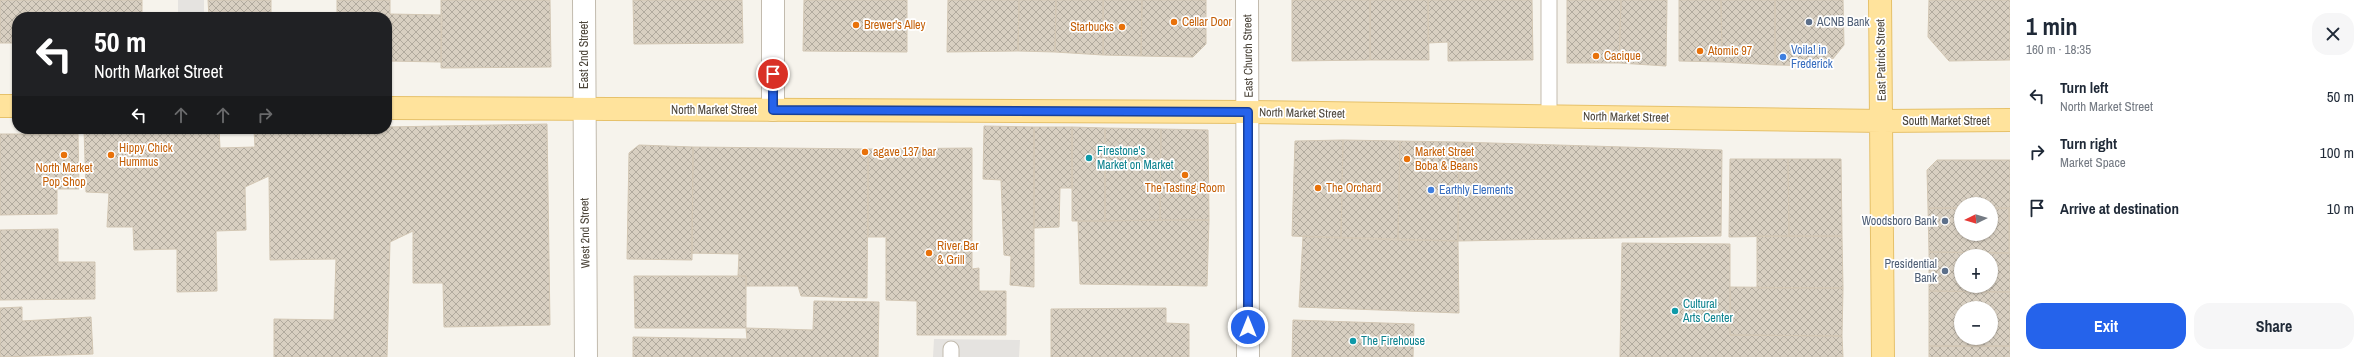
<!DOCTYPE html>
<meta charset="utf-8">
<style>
:root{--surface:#fff;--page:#f6f6f7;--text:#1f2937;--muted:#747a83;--accent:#2563eb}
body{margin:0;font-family:"Archivo Narrow",sans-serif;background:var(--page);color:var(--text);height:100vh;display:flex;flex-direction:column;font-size:15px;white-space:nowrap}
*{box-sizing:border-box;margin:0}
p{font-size:13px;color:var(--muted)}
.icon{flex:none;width:22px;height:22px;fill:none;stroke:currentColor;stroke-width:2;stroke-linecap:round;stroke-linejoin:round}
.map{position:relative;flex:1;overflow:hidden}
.drawer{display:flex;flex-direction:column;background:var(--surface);width:360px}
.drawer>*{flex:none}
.guide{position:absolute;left:12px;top:12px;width:380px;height:122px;border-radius:16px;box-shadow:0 1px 3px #0004;background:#202124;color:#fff;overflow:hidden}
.needle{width:26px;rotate:265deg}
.tools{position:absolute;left:1954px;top:197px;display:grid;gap:8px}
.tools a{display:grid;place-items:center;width:44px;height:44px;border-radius:50%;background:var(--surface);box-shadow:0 1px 3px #0004;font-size:20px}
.pin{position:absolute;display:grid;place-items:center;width:34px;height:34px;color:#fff;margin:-17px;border:2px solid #fff;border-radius:50%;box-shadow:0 1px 4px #0007}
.me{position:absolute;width:44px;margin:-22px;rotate:0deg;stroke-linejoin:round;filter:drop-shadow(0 0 3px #0008)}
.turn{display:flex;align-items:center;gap:14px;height:84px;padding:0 16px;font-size:18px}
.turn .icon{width:52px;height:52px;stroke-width:2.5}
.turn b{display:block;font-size:28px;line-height:34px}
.lanes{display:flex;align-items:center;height:38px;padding:0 16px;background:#0003;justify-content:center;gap:20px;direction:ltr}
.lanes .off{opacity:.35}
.round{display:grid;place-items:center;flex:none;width:42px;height:42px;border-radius:16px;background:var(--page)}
.overview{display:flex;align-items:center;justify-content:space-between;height:68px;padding:0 16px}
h1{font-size:24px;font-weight:700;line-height:30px}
.action{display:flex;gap:8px;margin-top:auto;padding:8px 16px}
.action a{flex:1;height:46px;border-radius:16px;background:var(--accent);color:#fff;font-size:16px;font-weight:700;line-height:46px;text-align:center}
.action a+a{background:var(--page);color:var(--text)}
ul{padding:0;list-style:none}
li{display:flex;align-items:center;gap:12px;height:56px;padding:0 16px}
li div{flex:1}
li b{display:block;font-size:15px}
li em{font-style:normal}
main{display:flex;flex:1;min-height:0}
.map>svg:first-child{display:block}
.parking{fill:#e5e3e0}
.building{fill:url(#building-cross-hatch);stroke:#d3c7b4;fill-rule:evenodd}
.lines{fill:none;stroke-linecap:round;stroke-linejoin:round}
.service-casing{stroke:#c2bbae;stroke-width:17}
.minor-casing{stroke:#c2bbae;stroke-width:24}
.tertiary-casing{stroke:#c2bbae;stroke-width:24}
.primary-casing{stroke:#e6c16a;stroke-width:24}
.service{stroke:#fff;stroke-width:15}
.minor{stroke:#fff;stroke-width:22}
.tertiary{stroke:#fff;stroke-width:22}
.primary{stroke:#ffe39c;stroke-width:22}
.route-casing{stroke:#184099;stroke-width:10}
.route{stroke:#2563eb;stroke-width:7}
.food-dot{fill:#e8710a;stroke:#fff;stroke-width:1.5}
.service-dot{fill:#5c6f8a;stroke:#fff;stroke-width:1.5}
.shop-dot{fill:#3f7fe0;stroke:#fff;stroke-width:1.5}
.culture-dot{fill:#0f9aa8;stroke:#fff;stroke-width:1.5}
.labels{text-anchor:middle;stroke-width:3.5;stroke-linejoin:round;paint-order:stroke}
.food-label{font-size:12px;fill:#c56008;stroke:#fff;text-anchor:start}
.service-label{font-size:12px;fill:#4e5e75;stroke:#fff;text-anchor:end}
.shop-label{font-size:12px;fill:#366cbe;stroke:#fff;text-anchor:start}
.street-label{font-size:12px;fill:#4b4439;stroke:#fff}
.culture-label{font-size:12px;fill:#0d838f;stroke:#fff;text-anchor:start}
</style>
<main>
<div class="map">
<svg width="2010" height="357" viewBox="0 0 2010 357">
<defs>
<pattern id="building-cross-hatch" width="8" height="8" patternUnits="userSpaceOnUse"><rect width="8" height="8" fill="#d8cfc1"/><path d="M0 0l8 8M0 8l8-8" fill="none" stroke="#b1aa9e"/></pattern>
</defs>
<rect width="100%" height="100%" fill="#f6f3ec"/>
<path class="parking" d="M178 0H204V17H178Z
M934 339 1020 340 1019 357H933Z"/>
<path class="building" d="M0 0H142V17H17V43H0Z
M208 0H271V17H209Z
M337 0H390V14L442 15 441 62 387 61V17H337Z
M441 0H550L551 67 441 68Z
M633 0H742L743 43 634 44Z
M804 0H907V52L803 51Z
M948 0H1019L1018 51 947 52Z
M1019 0H1056L1055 52 1018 51Z
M1056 0H1103V55L1055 52Z
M1103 0H1142L1141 56 1103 55Z
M1142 0H1206V44L1193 57 1141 56Z
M1292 0H1370V60L1292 61Z
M1370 0H1428L1429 60H1370Z
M1428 0H1532L1533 60 1448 61V42L1428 43Z
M1567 0H1621L1619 63H1567Z
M1621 0H1667L1666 66 1619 63Z
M1679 0H1721L1722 62 1679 61Z
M1721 0H1775V65L1722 62Z
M1775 0H1843L1844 45 1827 66 1775 65Z
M1929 0H2010V60L1949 61 1928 37Z
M547 124 550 325 444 327 443 283H413V231L390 242 387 357H274V319L334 320 336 259 270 260 269 176 245 187 246 230 216 231 217 291 177 292V249L134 250 133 227H107L109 193 86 192 84 129H219L220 148 255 147 254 130 387 129V127Z
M984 126 1034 127V287L1010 285 1011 256 1004 255 1001 180 983 179Z
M1034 127H1072V188H1060L1059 227 1034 228Z
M1072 127 1105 128V221H1072Z
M1105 128 1161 129 1160 220 1105 221Z
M1161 129 1208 130 1209 220H1160Z
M0 134H78L79 189H57V214L0 215Z
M1343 140 1341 238 1292 236 1295 141Z
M1343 140 1400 141 1398 240 1341 238Z
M1400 141 1459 142 1458 241 1398 240Z
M1459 142 1722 150 1721 236 1458 241Z
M639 145 693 147 692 260 627 259 629 153Z
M693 147 868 149 867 298 801 296 798 286H746V276H738L739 254 692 253Z
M972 148V269L979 268V291H1006V335H917V301L886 300V237H868V149Z
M1730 159H1788L1789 236 1729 237Z
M1788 159H1841L1842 236H1789Z
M1937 160H2010V253L2009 208H1991V204H1961V208H1928L1927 170Z
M1928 208H1961V234H1991V208H2009V253L1929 252Z
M1209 220 1207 286 1080 284 1078 221Z
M58 229V262H95V299L0 300V230Z
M1303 236 1458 241 1459 313 1299 307Z
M1757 236H1842L1843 288H1757Z
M1622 243 1730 244V335L1842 336 1843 357H1620Z
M1929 252 2010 253V292L1929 291ZM1961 256H1991V286H1961Z
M634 276H746V328H635Z
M1730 287 1843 288 1842 336 1730 335Z
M1929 291 2010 292V346H1929ZM1961 308H1991V338H1961Z
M814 301 879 302 878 357H633V337L747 339 746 328 813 330Z
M22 307V321L91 317 93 354 0 357V308Z
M1166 308V323L1189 324V357H1051V309Z
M1293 320 1414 324 1413 357H1292Z
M1929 346H2010V357H1929Z"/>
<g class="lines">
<defs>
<path id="service" d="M1549 0V116
M951 357V349"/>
<path id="minor" d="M584 0 586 357
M773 0V110"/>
<path id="tertiary" d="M1247 0 1248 357"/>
<path id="primary" d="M1880 0 1883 357
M0 106H17
M387 108 1248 112 1882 121 2010 120"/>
</defs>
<use href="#service" class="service-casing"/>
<use href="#minor" class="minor-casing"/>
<use href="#tertiary" class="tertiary-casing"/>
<use href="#primary" class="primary-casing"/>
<use href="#service" class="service"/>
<use href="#minor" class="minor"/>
<use href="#tertiary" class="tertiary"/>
<use href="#primary" class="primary"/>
</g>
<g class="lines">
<defs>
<path id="route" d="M773 74V110L1248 112V327"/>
</defs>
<use href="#route" class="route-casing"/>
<use href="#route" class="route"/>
</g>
<g class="food-dot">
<circle cx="1174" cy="22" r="4"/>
<circle cx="856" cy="25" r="4"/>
<circle cx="1122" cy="27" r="4"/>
<circle cx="1700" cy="51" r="4"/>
<circle cx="1596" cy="56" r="4"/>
<circle cx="865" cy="152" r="4"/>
<circle cx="64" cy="155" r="4"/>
<circle cx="111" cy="155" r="4"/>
<circle cx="1407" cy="159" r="4"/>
<circle cx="1185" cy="175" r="4"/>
<circle cx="1318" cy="188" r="4"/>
<circle cx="929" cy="253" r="4"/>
</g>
<g class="service-dot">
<circle cx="1809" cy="22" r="4"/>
<circle cx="1945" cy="221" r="4"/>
<circle cx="1945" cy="271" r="4"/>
</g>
<g class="shop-dot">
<circle cx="1783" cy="57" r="4"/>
<circle cx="1431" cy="190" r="4"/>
</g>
<g class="culture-dot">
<circle cx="1089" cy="158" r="4"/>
<circle cx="1675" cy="311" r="4"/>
<circle cx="1353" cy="341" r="4"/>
</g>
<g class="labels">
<g class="food-label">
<text x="1182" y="26">Cellar Door</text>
<text x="864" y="29">Brewer's Alley</text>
<text x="1114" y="31" text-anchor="end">Starbucks</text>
<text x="1708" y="55">Atomic 97</text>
<text x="1604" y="60">Cacique</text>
<text x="119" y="152">Hippy Chick<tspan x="119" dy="14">Hummus</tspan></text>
<text x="873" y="156">agave 137 bar</text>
<text x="1415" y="156">Market Street<tspan x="1415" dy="14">Boba &amp; Beans</tspan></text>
<text x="64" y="172" text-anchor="middle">North Market<tspan x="64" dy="14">Pop Shop</tspan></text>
<text x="1185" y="192" text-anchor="middle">The Tasting Room</text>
<text x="1326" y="192">The Orchard</text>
<text x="937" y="250">River Bar<tspan x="937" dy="14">&amp; Grill</tspan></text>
</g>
<g class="service-label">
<text x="1817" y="26" text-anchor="start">ACNB Bank</text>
<text x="1937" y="225">Woodsboro Bank</text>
<text x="1937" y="268">Presidential<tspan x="1937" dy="14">Bank</tspan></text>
</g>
<g class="shop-label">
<text x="1791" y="54">Voila! in<tspan x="1791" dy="14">Frederick</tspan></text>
<text x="1439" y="194">Earthly Elements</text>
</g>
<g class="street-label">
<text transform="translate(584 55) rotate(-90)" y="4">East 2nd Street</text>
<text transform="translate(1248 56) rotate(-91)" y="4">East Church Street</text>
<text transform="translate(1881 60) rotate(-91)" y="4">East Patrick Street</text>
<text x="714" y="114">North Market Street</text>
<text transform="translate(1302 113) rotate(1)" y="4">North Market Street</text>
<text transform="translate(1626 117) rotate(1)" y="4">North Market Street</text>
<text x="1946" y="125">South Market Street</text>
<text transform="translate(585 233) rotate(-91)" y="4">West 2nd Street</text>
</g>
<g class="culture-label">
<text x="1097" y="155">Firestone's<tspan x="1097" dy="14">Market on Market</tspan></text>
<text x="1683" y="308">Cultural<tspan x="1683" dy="14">Arts Center</tspan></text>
<text x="1361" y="345">The Firehouse</text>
</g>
</g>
</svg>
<div class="tools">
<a><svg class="needle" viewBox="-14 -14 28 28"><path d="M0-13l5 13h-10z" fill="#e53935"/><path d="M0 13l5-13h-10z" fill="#747a83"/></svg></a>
<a>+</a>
<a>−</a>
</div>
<div class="pin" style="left:773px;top:74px;background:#d93025"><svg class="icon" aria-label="arrive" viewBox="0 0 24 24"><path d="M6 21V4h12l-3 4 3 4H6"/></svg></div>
<svg class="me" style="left:1248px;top:327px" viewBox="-20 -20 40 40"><circle r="17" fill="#2563eb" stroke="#fff" stroke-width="3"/><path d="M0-11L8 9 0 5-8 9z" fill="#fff"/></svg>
<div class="guide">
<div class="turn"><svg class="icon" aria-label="left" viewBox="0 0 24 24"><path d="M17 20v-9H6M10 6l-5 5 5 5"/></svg><div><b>50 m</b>North Market Street</div></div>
<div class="lanes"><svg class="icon" aria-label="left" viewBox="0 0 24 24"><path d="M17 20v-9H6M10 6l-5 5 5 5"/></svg><svg class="icon off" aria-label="ahead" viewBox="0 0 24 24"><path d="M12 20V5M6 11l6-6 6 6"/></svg><svg class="icon off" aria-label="ahead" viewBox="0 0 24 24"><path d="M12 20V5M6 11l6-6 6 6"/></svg><svg class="icon off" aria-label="right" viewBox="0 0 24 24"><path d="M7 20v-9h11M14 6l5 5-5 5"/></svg></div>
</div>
</div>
<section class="drawer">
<div class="overview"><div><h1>1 min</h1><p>160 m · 18:35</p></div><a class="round"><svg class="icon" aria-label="close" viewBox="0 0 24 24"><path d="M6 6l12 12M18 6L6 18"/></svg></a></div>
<ul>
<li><svg class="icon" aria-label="left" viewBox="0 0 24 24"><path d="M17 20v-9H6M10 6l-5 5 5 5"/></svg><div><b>Turn left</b><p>North Market Street</p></div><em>50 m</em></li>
<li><svg class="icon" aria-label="right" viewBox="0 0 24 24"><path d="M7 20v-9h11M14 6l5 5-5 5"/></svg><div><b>Turn right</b><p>Market Space</p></div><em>100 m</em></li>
<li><svg class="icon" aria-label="arrive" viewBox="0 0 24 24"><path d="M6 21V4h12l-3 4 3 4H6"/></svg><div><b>Arrive at destination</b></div><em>10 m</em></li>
</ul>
<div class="action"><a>Exit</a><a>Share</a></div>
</section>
</main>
